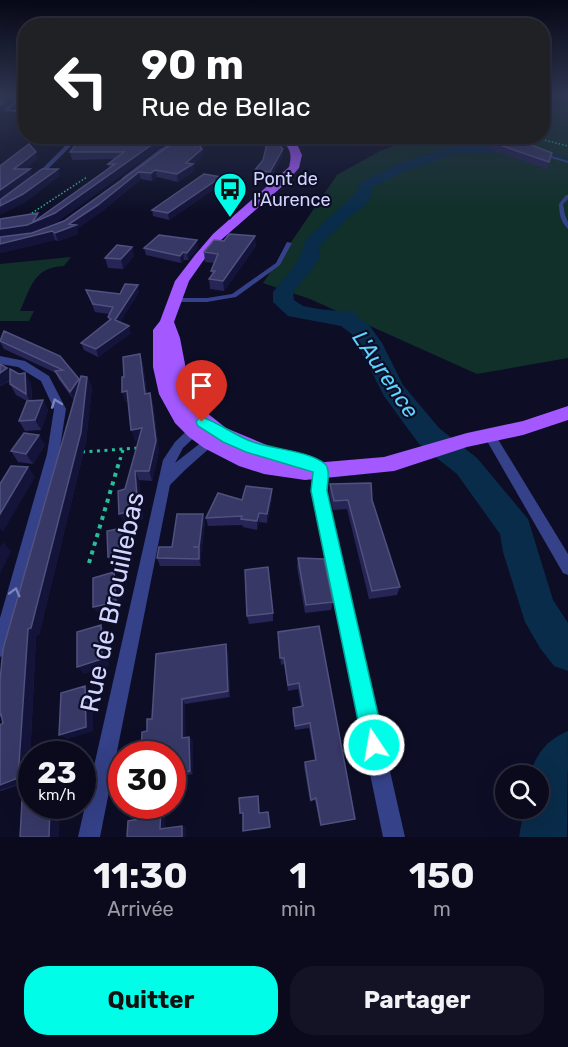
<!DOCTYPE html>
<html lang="fr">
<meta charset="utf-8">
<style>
:root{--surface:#0a0a1c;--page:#131325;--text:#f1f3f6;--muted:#999aa3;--line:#2a2b3b;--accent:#00fde8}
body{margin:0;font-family:Rubik,sans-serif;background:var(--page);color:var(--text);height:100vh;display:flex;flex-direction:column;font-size:22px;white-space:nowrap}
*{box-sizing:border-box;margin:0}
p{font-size:20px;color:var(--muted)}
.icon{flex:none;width:33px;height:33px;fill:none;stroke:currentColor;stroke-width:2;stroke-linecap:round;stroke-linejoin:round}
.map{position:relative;height:837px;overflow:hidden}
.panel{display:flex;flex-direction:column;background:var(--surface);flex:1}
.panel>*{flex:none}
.banner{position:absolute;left:18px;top:18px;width:532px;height:126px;border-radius:24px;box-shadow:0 6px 24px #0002,0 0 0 2px var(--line);background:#202124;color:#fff;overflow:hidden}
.tools{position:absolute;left:495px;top:765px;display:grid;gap:12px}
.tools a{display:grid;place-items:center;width:54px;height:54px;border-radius:50%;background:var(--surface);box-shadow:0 6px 24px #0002,0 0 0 2px var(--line);font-size:30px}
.speed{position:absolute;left:18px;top:741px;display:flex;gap:12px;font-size:30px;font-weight:700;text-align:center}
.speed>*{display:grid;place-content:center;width:78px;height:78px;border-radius:50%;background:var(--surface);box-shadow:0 6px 24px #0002,0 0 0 2px var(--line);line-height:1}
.speed small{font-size:15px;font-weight:400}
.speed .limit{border:9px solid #d22;background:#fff;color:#111}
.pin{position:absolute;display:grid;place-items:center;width:51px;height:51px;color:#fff;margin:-62px -26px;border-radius:50% 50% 50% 0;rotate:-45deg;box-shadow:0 0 6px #0007}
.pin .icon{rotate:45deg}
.me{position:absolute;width:66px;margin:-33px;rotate:348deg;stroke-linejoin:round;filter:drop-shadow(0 0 4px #0008)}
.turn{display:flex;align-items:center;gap:21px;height:126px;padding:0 24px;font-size:27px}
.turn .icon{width:78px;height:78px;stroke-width:2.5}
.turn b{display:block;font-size:42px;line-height:51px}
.eta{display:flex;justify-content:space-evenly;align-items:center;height:102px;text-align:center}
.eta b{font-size:36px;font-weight:700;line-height:42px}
.cta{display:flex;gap:12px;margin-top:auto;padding:12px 24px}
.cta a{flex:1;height:69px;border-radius:24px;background:var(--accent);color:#111;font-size:24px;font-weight:700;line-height:69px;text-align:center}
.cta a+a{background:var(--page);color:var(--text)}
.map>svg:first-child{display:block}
.green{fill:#103029}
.water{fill:#092c4a}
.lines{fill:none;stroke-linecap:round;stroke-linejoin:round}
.stream{stroke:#092c4a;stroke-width:2}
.river{fill:#092c4a;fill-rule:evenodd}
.path-far2{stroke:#27be99;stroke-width:1.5;stroke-dasharray:1.5 2;stroke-linecap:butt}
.path-far1{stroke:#27be99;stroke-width:3;stroke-dasharray:3 4.5;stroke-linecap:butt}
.path{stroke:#27be99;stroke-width:4;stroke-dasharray:4 5;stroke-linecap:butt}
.lane{fill:#354188;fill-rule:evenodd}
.street{fill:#354188;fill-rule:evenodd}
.primary{fill:#a359ff;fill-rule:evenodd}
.wall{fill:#262555}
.shaded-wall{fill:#14143a}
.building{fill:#383867;stroke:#50517f;stroke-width:1.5}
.oneway{stroke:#7c84be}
.route{fill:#00fde8;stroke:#00a497;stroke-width:1.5}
.labels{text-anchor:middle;stroke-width:4.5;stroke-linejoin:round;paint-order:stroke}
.far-poi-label{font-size:18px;fill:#d2d5ff;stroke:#0d0e26;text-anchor:start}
.water-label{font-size:22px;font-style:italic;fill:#60d3ff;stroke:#0d0e26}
.near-street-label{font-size:26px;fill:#d2d5ff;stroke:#0d0e26}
</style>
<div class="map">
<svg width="568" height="837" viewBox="0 0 568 837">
<rect width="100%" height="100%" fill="#0d0e26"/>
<path class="green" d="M543 95H568V358L477 374 310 299 263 283 337 175 380 151 418 137 543 136Z
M71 257 64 266C34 267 31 287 20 311H34L29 321H0V264Z"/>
<path class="water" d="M503 137 518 141 497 150 454 152 426 160 371 185C381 213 315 221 320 257L288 293 289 300 301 308 355 312V316C378 333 387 367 402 391 412 407 426 421 438 435L431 437C414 421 397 399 386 378 378 361 372 340 357 326 337 309 303 321 284 302L283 292 306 264 313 242 364 194 365 186 421 160 454 150 498 149 509 139Z
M461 453 485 476 506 502 524 535 535 576 552 619 568 640V652L553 635 538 609 520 552 515 529 484 485 467 466 452 457Z
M568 753V770L562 778 551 837H543L553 772Z"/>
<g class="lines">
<path class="stream" d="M516 139 568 160"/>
<path class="river" d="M497 136H512L518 142 512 151 507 152 455 154 405 171 372 188 370 197 321 244 316 264 293 292 294 300 303 306 356 316 369 325 382 343 403 385 439 428 477 458 528 519 553 600 568 623V671L554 666 540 648 525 622 503 552 500 534 457 474 419 444 384 396 353 335 341 326 288 316 273 302V292L297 263 307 238 356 193 360 183 395 165 449 147 503 144 504 143Z
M568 731 567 837H519L524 808H538V776H530C535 754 548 739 568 731Z"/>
<path class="path-far2" d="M528 136 568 146
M29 215 87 177"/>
<path class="path-far1" d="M82 452 138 448
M120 460 123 450"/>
<path class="path" d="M89 563 120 459"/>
<path class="lane" d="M21 95H24L9 109 23 111 24 113 5 111V109Z
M542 153 568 161V163L542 155Z
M566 195H568V199L563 204 565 215 568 222V229C561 223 559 213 559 204Z
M287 242 292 243 280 265 236 297 207 302H174L171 300 174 298H207L232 294 276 263Z"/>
<path class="street" d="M75 136H81L36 181H32V179Z
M183 136H190L164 151 126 180H122V178L160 149Z
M0 356 25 361 49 376 66 409 59 454 9 648 6 654 0 657V618L47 454 54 409 41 381 18 367 0 364Z
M199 421 203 423 205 426 203 429 183 448 175 463 212 434H220L222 437 185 470 170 485 100 837H78L163 460 175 442 195 423Z
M489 429 493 431 568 554V575L563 573 483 434 485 431Z
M321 464 326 465 328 469 326 491 405 837H383L312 491 316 465Z"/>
<path class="primary" d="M278 136H288L297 144 302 155 299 168 285 184 221 240 203 261 189 281 174 322 180 338 189 385 202 409 226 428 274 448 277 453 271 459 302 464 384 457 467 433 523 421 568 406V420L523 435 467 447 394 471 305 480 264 474 239 466 204 448 189 437 175 423 159 394 153 367V330L160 321 175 281 195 255 213 234 289 167C293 151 289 148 278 136Z"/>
</g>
<path class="wall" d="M82 136 152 153 58 221 30 233 64 221 183 136 202 149 203 156 193 165 194 171 178 182 157 177 152 181 141 179 101 212 77 229 78 234 58 241 55 240 0 253 40 217 109 168 108 164 115 159 72 160 70 152Z
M254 136H280L279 144 283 149V156L270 180 255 177V170L263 160 266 149 256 137Z
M492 136 552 153 547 169 489 149Z
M222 184 169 220 153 216 152 210Z
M256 246 224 291 210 289 209 279 212 276 211 271 214 263 205 262 204 252Z
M132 247 134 256 123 269 108 268 105 258Z
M144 248H198L188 260H184L181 263 146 255Z
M86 290 120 294 139 292 120 322 131 333 98 357 84 350 81 343 109 321 108 317 109 314 95 312Z
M4 331 79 380 92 387 86 442 39 635 36 636 29 781 1 791 0 790V725L3 723 2 718 0 717V681L74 400 59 380 56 373 4 349 0 342Z
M140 354 143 364 147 394 153 403 159 451 152 481 139 480 143 519 124 523 125 489 139 440 135 441 128 402H126L122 392 124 377Z
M0 364 10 372 31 383 32 400H43L48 410 41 430 25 431 19 421 27 401 16 395 10 384V381L1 386H0Z
M45 445 33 464 18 462 11 451Z
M330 484 372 500 400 587 397 595 369 599 347 509 333 510 329 493Z
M272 498 267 523 259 522 257 530 243 527 242 525 208 526 206 518 242 500Z
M203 514 205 522 201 554V566H160L157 558 172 547Z
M298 558 333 602 331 610 305 613 297 567Z
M273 613V621L249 624 247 616Z
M278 632 355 819 352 820 320 826 315 800 310 802 304 766 305 762 315 760 309 728 295 730 292 713 293 708 301 706 298 689 288 691 284 664 281 665Z
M228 651 230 697 185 704V737L193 741V774L176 777V803H172V754L147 731 152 719Z"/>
<path class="shaded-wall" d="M10 95H26V102L18 104 16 98 0 113V105Z
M166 136H178L152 153 58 221 30 233 0 238V229L38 213 41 219Z
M206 136H214L201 149H202L203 156 193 165 194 171 178 182 177 174 199 144Z
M283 149V156L270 180V172Z
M36 152 38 159 17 177 14 169Z
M30 169 32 176 0 200V190Z
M58 169 60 176 26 202 0 215V206Z
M155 170 157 177 152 181 151 173Z
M139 172 141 179 101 212 77 229 78 234 58 241 55 233Z
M221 177 222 184 169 220 168 213Z
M52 231 55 240 0 253V244Z
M255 236 256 246 224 291 223 281Z
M197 240 198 248 188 260 187 253Z
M132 247 134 256 123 269 121 259Z
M183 252 184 260 181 263 180 256Z
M138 285 139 292 117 327 115 320Z
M129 326 131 333 98 357 96 349Z
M140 354 143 364 148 405 145 394Z
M7 368 13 378 1 386 0 385V373Z
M25 373 31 383 32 404 26 394Z
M87 377 92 387 86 442 39 635 36 636 29 781 0 790V785L28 629Z
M79 379 82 387 74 400 70 392Z
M127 391 131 401 126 402 122 392Z
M150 393 153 403 159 451 152 481 149 471Z
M43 400 48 410 41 430 35 420Z
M142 428 146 438 135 441 131 430Z
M39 435 45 445 33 464 26 454Z
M28 467 35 477 3 532 0 528V514Z
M135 471 139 480 143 519 124 523 119 514Z
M272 489V498L267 523V514Z
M259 513V522L257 530V521Z
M203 514 205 522 201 554V566L199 559V547Z
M127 527 131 536 133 561 113 566 108 557Z
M3 542 11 551 0 573V548Z
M114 572 119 581 121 610 100 615 93 607Z
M101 625 107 632 109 666 84 674 77 667Z
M226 644 228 651 230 697 228 691Z
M85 686 93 691V731L68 739 59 735Z
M182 699 185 704 186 742 182 738Z
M189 737 193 741V774L190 771Z
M172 775 176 777V803L172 801Z
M50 806H60L59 837H49Z
M161 806H166L165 830 160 829Z
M182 826 186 827V837H182Z"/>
<path class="building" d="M0 95H10L0 105Z
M82 136H166L150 146 55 213 27 225 0 229V219L38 213 32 223 115 164H108L124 152H70Z
M183 136H206L199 144 202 149 186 163 193 164 177 174 155 170 151 173 139 172 98 205 69 224 76 225 55 233 52 231 0 244V237L32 233 64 221Z
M261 136H279L278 144 283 149 270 172 255 170 263 160 267 144Z
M492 136 521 141 552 153 549 162 491 142Z
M29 144 36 152 14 169H30L0 190V166Z
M42 169H58L23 194 0 206V200Z
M204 174 221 177 168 213 152 210Z
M229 234 255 236 223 281 209 279 215 271H211L218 254 204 252 214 240 224 241Z
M159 235 197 240 187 253 183 252 180 256 144 248Z
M117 245 132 247 121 259 105 258Z
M125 284 138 285 115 320 129 326 96 349 81 343 111 319 108 317 113 307 93 304 86 290 120 294Z
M4 331 60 356 79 379 70 392 55 371 63 370 0 341Z
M140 354 145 394 150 393 156 441 149 471H135L138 509 119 514 118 491 125 489 142 428 131 430 127 391 122 392V377H124L123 357Z
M0 364 7 368 0 373Z
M10 369 19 374 25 373 26 394 10 384Z
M81 376 87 377 81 432 31 628 28 629 18 778 0 785V725L3 723 1 714 0 715V681L3 649Z
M43 400 35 420 19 421 27 401Z
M24 433 39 435 26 454 11 451Z
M11 466 28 467 0 514V484Z
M371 483 372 500 400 587 372 591 348 500 334 501 330 484Z
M246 486 272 489 267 514 259 513 257 521 241 519 242 516 206 518 218 493 242 500Z
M177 514H203L199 547H193H199V559L157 558 159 547H172Z
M127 527 129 552 108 557 107 531Z
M298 558 324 559 333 602 306 605Z
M268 567 273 613 247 616 245 570Z
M114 572 116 602 93 607V578Z
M101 625 102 659 77 667V632Z
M319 626 355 819 321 825 316 798 311 800 305 762 316 760 310 723 295 726 293 708 303 706 299 683 288 685 284 658H280L278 632Z
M226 644 228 691 182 699V738L189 737 190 771 172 774V754H141L142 732 147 731V719H152L156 654Z
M85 686 86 727 59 735 61 693Z
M258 796 259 813 268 812 270 827 243 831V813H240L239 798Z
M32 798V806H50L49 837H20L22 801Z
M146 806H161L160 829 182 826V837H127L128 821 145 818Z"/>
<defs><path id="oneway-chevron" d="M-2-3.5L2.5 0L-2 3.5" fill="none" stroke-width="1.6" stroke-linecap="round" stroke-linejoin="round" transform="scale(1.5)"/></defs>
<g class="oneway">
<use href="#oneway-chevron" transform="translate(56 403) rotate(-110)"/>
<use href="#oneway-chevron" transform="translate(15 592) rotate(-75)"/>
</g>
<linearGradient id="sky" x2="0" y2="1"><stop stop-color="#070815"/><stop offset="0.45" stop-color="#2f3652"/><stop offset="1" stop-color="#2f3652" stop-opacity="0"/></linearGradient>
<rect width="568" height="213" fill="url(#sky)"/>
<path class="route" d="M202 417C220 423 235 436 253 442 272 449 310 451 325 464 331 469 327 484 327 491L385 745 381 753 374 756 366 753 363 745 311 491 313 472 246 452 223 442 198 426 196 422 198 419Z"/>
<defs>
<symbol id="bus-pin" viewBox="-11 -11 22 30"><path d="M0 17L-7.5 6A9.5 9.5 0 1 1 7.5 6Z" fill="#00fde8" stroke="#0d0e26"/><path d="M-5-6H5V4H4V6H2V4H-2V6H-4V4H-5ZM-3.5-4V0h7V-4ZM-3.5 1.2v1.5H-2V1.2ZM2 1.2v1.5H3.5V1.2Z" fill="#111"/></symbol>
</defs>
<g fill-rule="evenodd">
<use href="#bus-pin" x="211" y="170" width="38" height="52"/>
</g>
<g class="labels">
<g class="far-poi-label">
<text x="253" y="185">Pont de<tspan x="253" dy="21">l'Aurence</tspan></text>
</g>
<g class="water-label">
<text transform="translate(386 374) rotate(56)" y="8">L'Aurence</text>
</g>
<g class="near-street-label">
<text transform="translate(112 602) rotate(-78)" y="9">Rue de Brouillebas</text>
</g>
</g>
</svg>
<div class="tools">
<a><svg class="icon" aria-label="search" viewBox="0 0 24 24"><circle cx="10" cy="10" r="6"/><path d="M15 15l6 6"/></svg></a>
</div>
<div class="speed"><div>23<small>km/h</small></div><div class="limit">30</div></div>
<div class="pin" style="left:202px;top:422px;background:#d93025"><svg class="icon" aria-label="arrive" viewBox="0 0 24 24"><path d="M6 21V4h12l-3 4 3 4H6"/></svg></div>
<svg class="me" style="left:374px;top:745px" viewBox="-20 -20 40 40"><circle r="17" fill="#00fde8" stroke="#fff" stroke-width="3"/><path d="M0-11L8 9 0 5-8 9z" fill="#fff"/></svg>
<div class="banner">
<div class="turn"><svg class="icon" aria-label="left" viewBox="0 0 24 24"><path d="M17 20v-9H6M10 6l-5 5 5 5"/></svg><div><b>90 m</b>Rue de Bellac</div></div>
</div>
</div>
<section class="panel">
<div class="eta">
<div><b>11:30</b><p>Arrivée</p></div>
<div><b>1</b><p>min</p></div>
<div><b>150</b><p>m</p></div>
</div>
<div class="cta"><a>Quitter</a><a>Partager</a></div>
</section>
